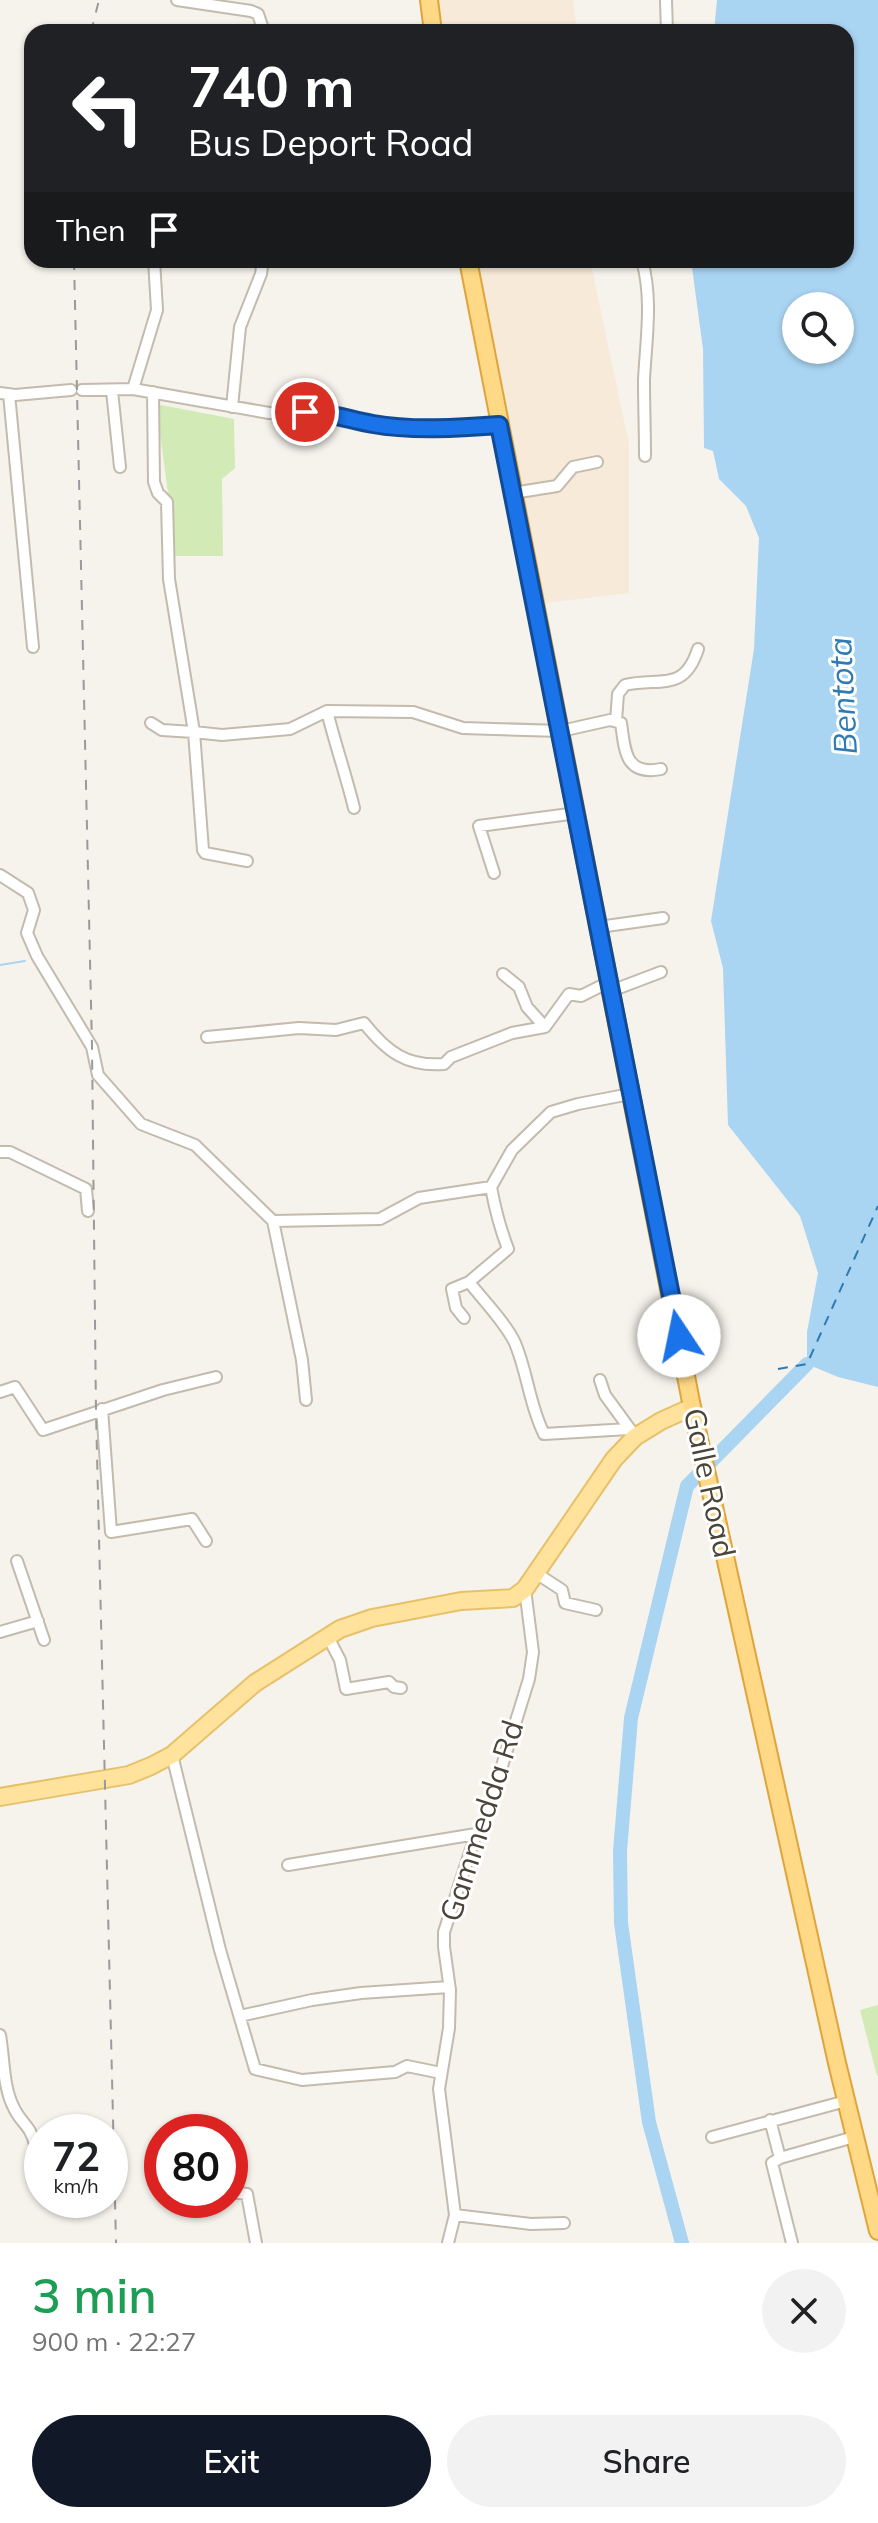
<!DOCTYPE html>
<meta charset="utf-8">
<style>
:root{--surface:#fff;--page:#f2f2f2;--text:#202124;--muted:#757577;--accent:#111827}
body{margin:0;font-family:Mulish,sans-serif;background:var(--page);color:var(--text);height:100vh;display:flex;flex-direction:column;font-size:30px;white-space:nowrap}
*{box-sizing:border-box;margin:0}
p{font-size:26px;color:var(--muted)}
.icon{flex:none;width:44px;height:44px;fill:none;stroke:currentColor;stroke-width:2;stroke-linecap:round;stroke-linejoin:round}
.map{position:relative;height:2243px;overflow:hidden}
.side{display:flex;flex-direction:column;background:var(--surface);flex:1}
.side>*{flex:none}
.guide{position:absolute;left:24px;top:24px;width:830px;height:244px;border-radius:24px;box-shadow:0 2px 6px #0004;background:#202124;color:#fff;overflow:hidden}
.tools{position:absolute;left:782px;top:292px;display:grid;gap:16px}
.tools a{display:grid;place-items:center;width:72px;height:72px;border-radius:50%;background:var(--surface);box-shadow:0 2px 6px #0004;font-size:40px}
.speed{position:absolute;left:24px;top:2114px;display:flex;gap:16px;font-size:40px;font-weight:700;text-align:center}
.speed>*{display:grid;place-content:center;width:104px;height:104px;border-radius:50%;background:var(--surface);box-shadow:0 2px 6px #0004;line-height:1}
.speed small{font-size:20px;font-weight:400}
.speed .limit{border:12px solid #d22;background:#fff;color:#111}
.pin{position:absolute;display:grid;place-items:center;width:68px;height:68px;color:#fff;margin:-34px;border:4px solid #fff;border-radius:50%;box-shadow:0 2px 8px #0007}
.me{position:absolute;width:88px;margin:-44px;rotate:349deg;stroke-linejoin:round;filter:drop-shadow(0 0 6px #0008)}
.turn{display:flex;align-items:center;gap:28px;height:168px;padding:0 32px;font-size:36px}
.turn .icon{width:104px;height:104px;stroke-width:2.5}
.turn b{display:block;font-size:56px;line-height:68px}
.then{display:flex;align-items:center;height:76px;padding:0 32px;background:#0003;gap:16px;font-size:30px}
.round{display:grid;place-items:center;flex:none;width:84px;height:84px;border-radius:42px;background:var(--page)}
.overview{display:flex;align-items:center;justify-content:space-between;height:136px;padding:0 32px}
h1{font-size:48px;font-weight:600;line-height:60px;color:#1e9e55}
.primary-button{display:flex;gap:16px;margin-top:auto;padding:16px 32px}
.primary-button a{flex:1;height:92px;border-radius:48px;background:var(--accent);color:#fff;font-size:32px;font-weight:600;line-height:92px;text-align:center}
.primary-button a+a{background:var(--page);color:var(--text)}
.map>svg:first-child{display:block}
.commercial{fill:#f7ead8}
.green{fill:#d2eab5}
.water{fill:#a9d4f2;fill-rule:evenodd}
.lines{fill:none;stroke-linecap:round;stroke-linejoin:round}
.stream{stroke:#a9d4f2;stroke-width:2}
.river{stroke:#a9d4f2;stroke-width:14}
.ferry{stroke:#2e7ab2;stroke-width:2;stroke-dasharray:10 8;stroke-linecap:butt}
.minor-casing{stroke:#c2bbae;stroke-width:14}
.primary-casing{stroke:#e6c16a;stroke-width:20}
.trunk-casing{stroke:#e0a43c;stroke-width:20}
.minor{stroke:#fff;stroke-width:10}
.primary{stroke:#ffe39c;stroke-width:16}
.trunk{stroke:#ffd985;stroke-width:16}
.rail{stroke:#9a9a9a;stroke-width:2;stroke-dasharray:10 10;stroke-linecap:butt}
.route-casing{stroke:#114b97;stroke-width:20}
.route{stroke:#1a73e8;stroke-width:14}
.labels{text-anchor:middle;stroke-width:6;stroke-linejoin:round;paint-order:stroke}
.street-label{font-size:30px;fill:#4b4439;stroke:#fff}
.water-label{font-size:32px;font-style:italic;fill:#2e7ab2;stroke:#fff}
</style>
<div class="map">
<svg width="878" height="2243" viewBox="0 0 878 2243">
<rect width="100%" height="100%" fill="#f6f3ec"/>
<path class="commercial" d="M436 0H573L577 32H440Z
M478 260H590L629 444V593L544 603Z"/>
<path class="green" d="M156 404 234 419 235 468 222 479 223 556H172L169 501Z
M878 2005V2076H877L860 2010Z"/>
<path class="water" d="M717 0H878V1387L838 1377 807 1364V1332L818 1273 800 1216 728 1125 723 968 711 921 754 649 759 538 746 506 719 479 713 451 704 448 703 349 691 260H846V32H714ZM840 306V350H796V306Z"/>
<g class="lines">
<path class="stream" d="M0 965 25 961"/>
<path class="river" d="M682 2243 649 2122 621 1923 620 1851 631 1718 687 1486 807 1364"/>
<path class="ferry" d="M778 1369 807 1364 878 1206"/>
<defs>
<path id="minor" d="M177 0 251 11 258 14 264 32
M666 0 667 32
M642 260C653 300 646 339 644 380 644 405 645 430 645 456
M133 389 157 310 154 260
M82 390 133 389 269 413 323 412 373 424 454 428 499 425
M112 391 120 467
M153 392 154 482 158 493 167 502 169 579 194 732 222 735 290 729 327 711 413 712 463 728 561 731 610 720 621 723C625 751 625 776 661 769
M0 393 15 395 71 390
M9 394 33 647
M232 407 240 327 261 274 263 260
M513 493 557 486 573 467 597 462
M327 711C335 744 346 775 354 808
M616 721 618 694 625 685C660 677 684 693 698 649
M151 723 162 730 194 732 203 850 205 853 247 861
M494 873 479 826 577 813
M0 875 28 893 34 910 27 933 37 956 92 1047 98 1075 141 1124 195 1145 273 1221 302 1360 306 1400
M599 927 663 918
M503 974 519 987 527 1007 545 1027
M611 991 661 972
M207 1037 299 1028 336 1030 364 1023C387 1052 407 1067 444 1064L451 1057 512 1033 545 1027 569 994 581 996 609 982
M0 1152H10L86 1189 88 1211
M491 1187C495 1209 500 1228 508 1249L469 1282C484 1301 505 1322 515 1343 528 1374 529 1404 544 1434L629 1429
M273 1221 380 1219 419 1198 491 1187 512 1150 551 1112 578 1104 630 1094
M464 1318 456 1308 452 1289 469 1282
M600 1380 605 1395 632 1432
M0 1392 15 1387 43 1430 163 1390 216 1377
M102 1409 111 1532 192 1519 206 1541
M17 1561 44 1640
M536 1573 562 1590 565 1603 596 1610
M0 1632 38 1621
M328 1637 340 1660 346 1689 389 1682 394 1687 401 1688
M172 1755 220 1950 255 2069 302 2080 395 2072 407 2066 441 2073
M288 1865 476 1834
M240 2016 312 2000 361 1993 449 1987
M0 2035C4 2057 3 2086 13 2106 20 2123 31 2125 35 2145L42 2144
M770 2120 780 2158 854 2137
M712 2137 846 2101
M780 2158 772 2163 792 2243
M230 2192 247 2194 256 2243
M455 2215 531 2224 564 2223
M448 2243 455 2215 439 2089 449 2028 450 1990 444 1947V1932L476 1834 483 1827 529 1679 533 1652 525 1589"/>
<path id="primary" d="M0 1797 129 1775 151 1766 172 1755 255 1683 340 1629 372 1618 461 1601 513 1598 525 1589 614 1459 635 1437 661 1421 692 1407"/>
<path id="trunk" d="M429 0 433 32
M468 260 692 1407 837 2063 878 2231"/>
</defs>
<use href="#minor" class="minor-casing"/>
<use href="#primary" class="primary-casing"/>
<use href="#trunk" class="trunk-casing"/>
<use href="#minor" class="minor"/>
<use href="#primary" class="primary"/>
<use href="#trunk" class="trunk"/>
<path class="rail" d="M91 32 99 0
M74 260 92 1047 96 1413 116 2243"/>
</g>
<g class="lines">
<defs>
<path id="route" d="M305 412C329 412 350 420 373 424 411 431 460 428 499 425L679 1336"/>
</defs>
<use href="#route" class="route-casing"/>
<use href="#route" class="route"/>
</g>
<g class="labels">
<g class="street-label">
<text transform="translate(709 1483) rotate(78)" y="10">Galle Road</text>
<text transform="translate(482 1821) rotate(-72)" y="10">Gammedda Rd</text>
</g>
<g class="water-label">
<text transform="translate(843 696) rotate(-93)" y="11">Bentota</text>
</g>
</g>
</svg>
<div class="tools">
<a><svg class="icon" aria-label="search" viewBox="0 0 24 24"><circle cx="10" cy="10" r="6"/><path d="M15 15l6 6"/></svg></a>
</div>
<div class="speed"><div>72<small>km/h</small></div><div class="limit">80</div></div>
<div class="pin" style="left:305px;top:412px;background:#d93025"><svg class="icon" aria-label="arrive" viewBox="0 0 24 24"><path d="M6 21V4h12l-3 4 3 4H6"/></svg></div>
<svg class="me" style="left:679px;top:1336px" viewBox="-20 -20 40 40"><circle r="19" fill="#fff"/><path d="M0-13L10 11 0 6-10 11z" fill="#1a73e8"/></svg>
<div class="guide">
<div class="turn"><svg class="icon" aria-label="left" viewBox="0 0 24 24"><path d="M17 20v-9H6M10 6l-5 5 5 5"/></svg><div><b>740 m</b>Bus Deport Road</div></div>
<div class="then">Then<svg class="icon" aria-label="arrive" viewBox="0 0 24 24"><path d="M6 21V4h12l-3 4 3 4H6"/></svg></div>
</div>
</div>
<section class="side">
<div class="overview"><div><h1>3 min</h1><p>900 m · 22:27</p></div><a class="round"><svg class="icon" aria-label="close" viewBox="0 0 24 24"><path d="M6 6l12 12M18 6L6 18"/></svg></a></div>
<div class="primary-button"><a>Exit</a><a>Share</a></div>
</section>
